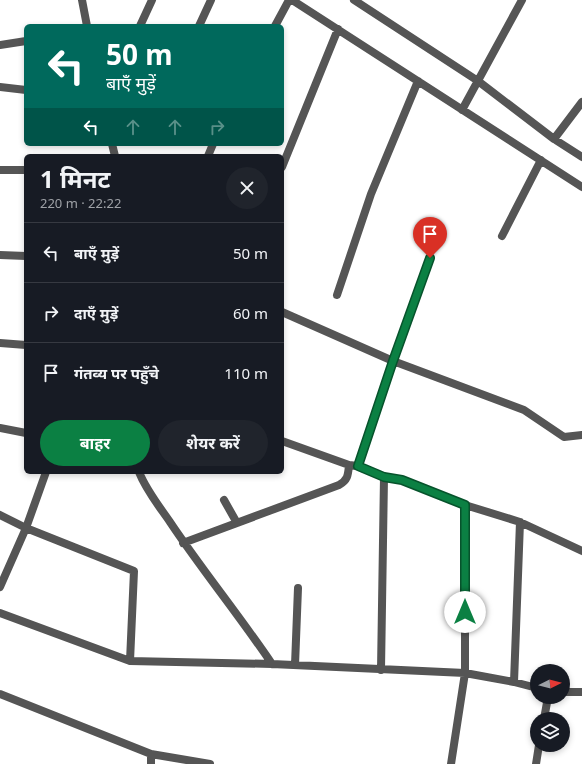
<!DOCTYPE html>
<html lang="hi">
<meta charset="utf-8">
<style>
:root{--surface:#171b24;--page:#20242c;--text:#f1f3f6;--muted:#9ea1a6;--line:#363941;--accent:#0b8043}
body{margin:0;font-family:"Noto Sans","Noto Sans Devanagari",sans-serif;background:var(--page);color:var(--text);height:100vh;display:flex;flex-direction:column;font-size:15px;white-space:nowrap}
*{box-sizing:border-box;margin:0}
p{font-size:13px;color:var(--muted)}
.icon{flex:none;width:22px;height:22px;fill:none;stroke:currentColor;stroke-width:2;stroke-linecap:round;stroke-linejoin:round}
.map{position:relative;flex:1;overflow:hidden}
.drawer{position:absolute;left:24px;top:154px;width:260px;height:320px;display:flex;flex-direction:column;background:var(--surface);border-radius:6px;box-shadow:0 2px 6px #0003}
.drawer>*{flex:none}
.guide{position:absolute;left:24px;top:24px;width:260px;height:122px;border-radius:6px;box-shadow:0 2px 6px #0003;background:#00695c;color:#fff;overflow:hidden}
.needle{width:26px;rotate:84deg}
.tools{position:absolute;left:530px;top:664px;display:grid;gap:8px}
.tools a{display:grid;place-items:center;width:40px;height:40px;border-radius:50%;background:var(--surface);box-shadow:0 2px 6px #0003;font-size:20px}
.pin{position:absolute;display:grid;place-items:center;width:34px;height:34px;color:#fff;margin:-41px -17px;border-radius:50% 50% 50% 0;rotate:-45deg;box-shadow:0 0 4px #0007}
.pin .icon{rotate:45deg}
.me{position:absolute;width:44px;margin:-22px;rotate:0deg;stroke-linejoin:round;filter:drop-shadow(0 0 3px #0008)}
.turn{display:flex;align-items:center;gap:14px;height:84px;padding:0 16px;font-size:18px}
.turn .icon{width:52px;height:52px;stroke-width:2.5}
.turn b{display:block;font-size:28px;line-height:34px}
.lanes{display:flex;align-items:center;height:38px;padding:0 16px;background:#0003;justify-content:center;gap:20px;direction:ltr}
.lanes .off{opacity:.35}
.round{display:grid;place-items:center;flex:none;width:42px;height:42px;border-radius:21px;background:var(--page)}
.headline{display:flex;align-items:center;justify-content:space-between;height:68px;padding:0 16px}
h1{font-size:24px;font-weight:700;line-height:30px}
.cta{display:flex;gap:8px;margin-top:auto;padding:8px 16px}
.cta a{flex:1;height:46px;border-radius:24px;background:var(--accent);color:#fff;font-size:16px;font-weight:700;line-height:46px;text-align:center}
.cta a+a{background:var(--page);color:var(--text)}
ul{padding:0;list-style:none}
li{display:flex;align-items:center;gap:12px;height:60px;padding:0 16px;border-top:1px solid var(--line)}
li div{flex:1}
li b{display:block;font-size:15px}
li em{font-style:normal}
.map>svg:first-child{display:block}
.lines{fill:none;stroke-linecap:round;stroke-linejoin:round}
.street{stroke:#555;stroke-width:8}
.route-casing{stroke:#07532c;stroke-width:10}
.route{stroke:#0b8043;stroke-width:7}
</style>
<div class="map">
<svg width="582" height="764" viewBox="0 0 582 764">
<rect width="100%" height="100%" fill="#fff"/>
<g class="lines">
<path class="street" d="M82 0 87 26
M292 0 582 187
M354 0 478 81 554 139 582 157
M140 26 152 0
M199 26 211 0
M275 26 289 0
M0 45 26 41
M0 87 26 90
M462 110 522 0
M554 139 582 102
M112 144 115 156
M208 156 213 144
M282 167 338 29
M0 170H26
M502 236 541 160
M0 255 26 256
M337 295 371 194 418 81
M282 312 393 361 524 410 564 437 582 435
M0 343 26 345
M0 428 26 433
M282 441 349 465 358 466 384 477 402 480 465 505 520 522 582 551
M358 466 393 361 430 258
M139 472C146 490 159 506 170 522 202 570 239 615 272 664
M224 500 237 523
M0 515 26 528 134 571 130 661
M183 543 339 485C348 480 348 475 349 465
M0 587 26 528 46 472
M0 613 130 661 272 664 465 673 514 682 537 688
M295 665 298 588
M381 670 384 477
M514 682 520 522
M563 692H582
M0 694 151 754 210 764
M544 719 548 697
M151 764V754
M451 764 465 673V505
M536 764 539 745"/>
</g>
<g class="lines">
<defs>
<path id="route" d="M430 258 393 361 358 466 384 477 402 480 465 505V612"/>
</defs>
<use href="#route" class="route-casing"/>
<use href="#route" class="route"/>
</g>
</svg>
<div class="tools">
<a><svg class="needle" viewBox="-14 -14 28 28"><path d="M0-13l5 13h-10z" fill="#e53935"/><path d="M0 13l5-13h-10z" fill="#9ea1a6"/></svg></a>
<a><svg class="icon" aria-label="layers" viewBox="0 0 24 24"><path d="M12 4l9 5-9 5-9-5zM3 14l9 5 9-5"/></svg></a>
</div>
<div class="pin" style="left:430px;top:258px;background:#d93025"><svg class="icon" aria-label="arrive" viewBox="0 0 24 24"><path d="M6 21V4h12l-3 4 3 4H6"/></svg></div>
<svg class="me" style="left:465px;top:612px" viewBox="-20 -20 40 40"><circle r="19" fill="#fff"/><path d="M0-13L10 11 0 6-10 11z" fill="#0b8043"/></svg>
<div class="guide">
<div class="turn"><svg class="icon" aria-label="left" viewBox="0 0 24 24"><path d="M17 20v-9H6M10 6l-5 5 5 5"/></svg><div><b>50 m</b>बाएँ मुड़ें</div></div>
<div class="lanes"><svg class="icon" aria-label="left" viewBox="0 0 24 24"><path d="M17 20v-9H6M10 6l-5 5 5 5"/></svg><svg class="icon off" aria-label="ahead" viewBox="0 0 24 24"><path d="M12 20V5M6 11l6-6 6 6"/></svg><svg class="icon off" aria-label="ahead" viewBox="0 0 24 24"><path d="M12 20V5M6 11l6-6 6 6"/></svg><svg class="icon off" aria-label="right" viewBox="0 0 24 24"><path d="M7 20v-9h11M14 6l5 5-5 5"/></svg></div>
</div>
<section class="drawer">
<div class="headline"><div><h1>1 मिनट</h1><p>220 m · 22:22</p></div><a class="round"><svg class="icon" aria-label="close" viewBox="0 0 24 24"><path d="M6 6l12 12M18 6L6 18"/></svg></a></div>
<ul>
<li><svg class="icon" aria-label="left" viewBox="0 0 24 24"><path d="M17 20v-9H6M10 6l-5 5 5 5"/></svg><div><b>बाएँ मुड़ें</b></div><em>50 m</em></li>
<li><svg class="icon" aria-label="right" viewBox="0 0 24 24"><path d="M7 20v-9h11M14 6l5 5-5 5"/></svg><div><b>दाएँ मुड़ें</b></div><em>60 m</em></li>
<li><svg class="icon" aria-label="arrive" viewBox="0 0 24 24"><path d="M6 21V4h12l-3 4 3 4H6"/></svg><div><b>गंतव्य पर पहुँचे</b></div><em>110 m</em></li>
</ul>
<div class="cta"><a>बाहर</a><a>शेयर करें</a></div>
</section>
</div>
